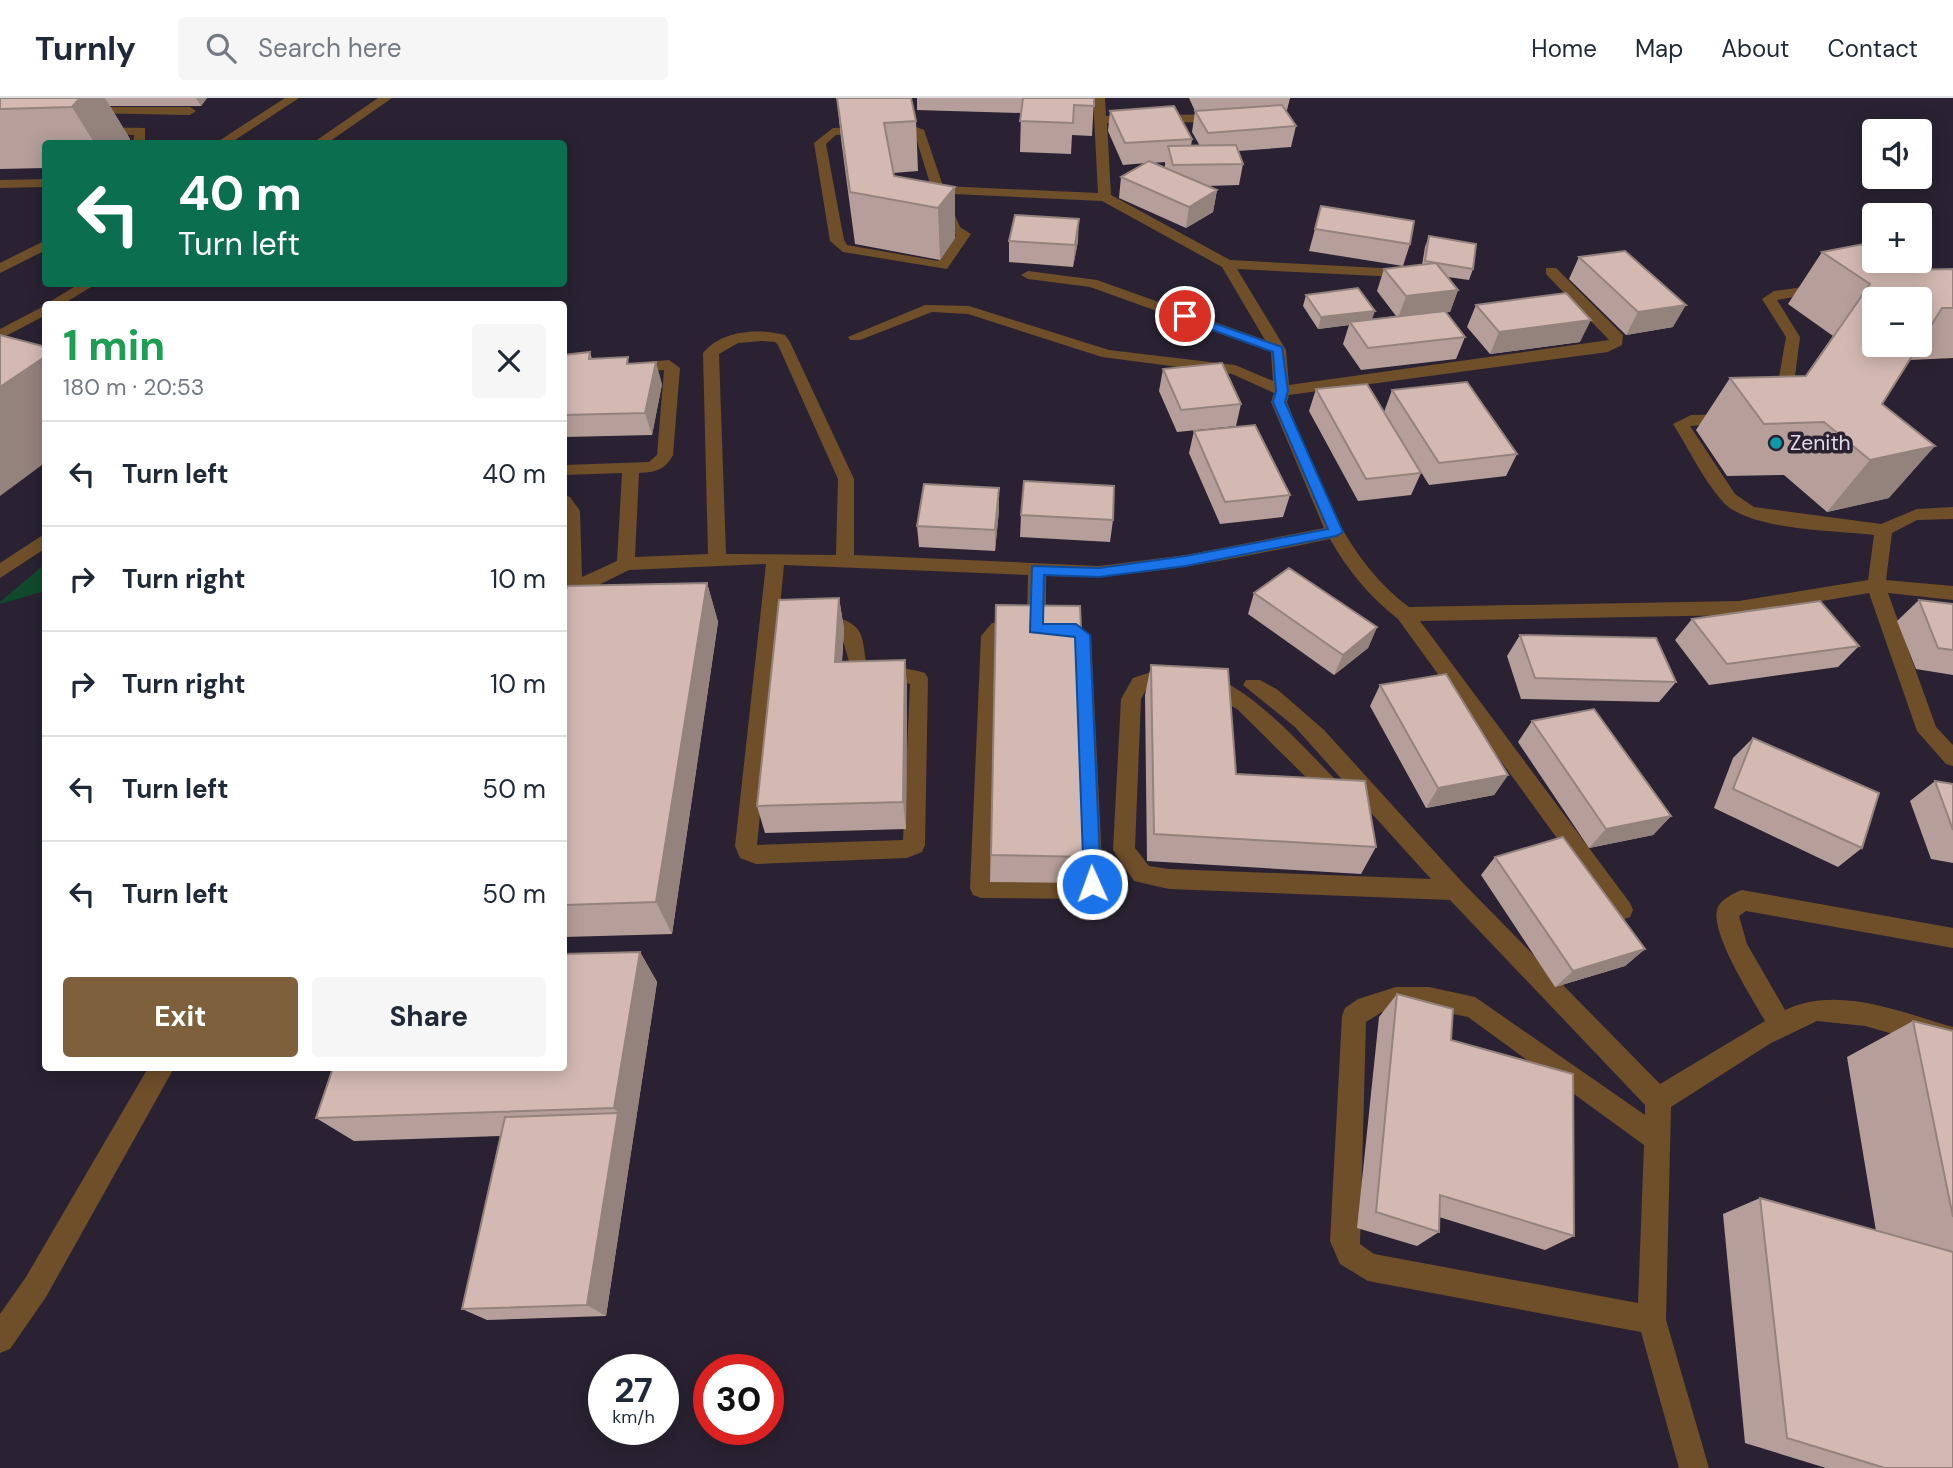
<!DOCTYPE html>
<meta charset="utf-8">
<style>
:root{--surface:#fff;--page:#f6f6f7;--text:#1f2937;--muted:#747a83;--line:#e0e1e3;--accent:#7e613c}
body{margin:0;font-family:"DM Sans",sans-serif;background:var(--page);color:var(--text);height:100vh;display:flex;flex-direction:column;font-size:26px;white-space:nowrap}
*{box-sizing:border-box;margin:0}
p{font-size:23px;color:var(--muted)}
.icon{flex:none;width:38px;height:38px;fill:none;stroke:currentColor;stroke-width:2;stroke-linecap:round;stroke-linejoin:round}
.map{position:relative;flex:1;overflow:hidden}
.drawer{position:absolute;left:42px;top:203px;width:525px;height:770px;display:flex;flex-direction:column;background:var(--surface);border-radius:7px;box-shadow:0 4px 18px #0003}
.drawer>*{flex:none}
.banner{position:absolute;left:42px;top:42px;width:525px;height:147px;border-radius:7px;box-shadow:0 4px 18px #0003;background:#0b6e4f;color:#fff;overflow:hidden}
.controls{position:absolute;left:1862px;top:21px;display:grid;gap:14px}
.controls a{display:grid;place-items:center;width:70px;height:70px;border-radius:7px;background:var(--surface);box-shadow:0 4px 18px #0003;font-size:35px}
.speed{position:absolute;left:588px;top:1256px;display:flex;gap:14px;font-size:35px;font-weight:700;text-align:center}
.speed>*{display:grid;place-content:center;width:91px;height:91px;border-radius:50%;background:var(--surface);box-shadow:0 4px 18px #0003;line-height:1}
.speed small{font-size:18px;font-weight:400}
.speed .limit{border:10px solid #d22;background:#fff;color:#111}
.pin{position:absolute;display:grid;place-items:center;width:60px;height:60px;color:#fff;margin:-30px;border:4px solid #fff;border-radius:50%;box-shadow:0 2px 7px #0007}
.me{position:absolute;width:77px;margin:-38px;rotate:358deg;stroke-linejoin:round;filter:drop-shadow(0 0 5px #0008)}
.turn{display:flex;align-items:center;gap:24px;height:147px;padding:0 21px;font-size:32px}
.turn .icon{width:91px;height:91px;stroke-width:2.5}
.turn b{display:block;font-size:49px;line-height:60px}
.round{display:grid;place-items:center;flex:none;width:74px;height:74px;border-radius:7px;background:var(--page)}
.summary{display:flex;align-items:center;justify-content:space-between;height:119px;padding:0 21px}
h1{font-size:42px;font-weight:700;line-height:52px;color:#1e9e55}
.action{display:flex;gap:14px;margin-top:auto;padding:14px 21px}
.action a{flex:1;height:80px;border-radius:7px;background:var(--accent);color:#fff;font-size:28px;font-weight:700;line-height:80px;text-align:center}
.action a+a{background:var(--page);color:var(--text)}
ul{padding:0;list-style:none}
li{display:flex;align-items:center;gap:21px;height:105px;padding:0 21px;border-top:2px solid var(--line)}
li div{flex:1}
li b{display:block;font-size:26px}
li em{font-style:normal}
header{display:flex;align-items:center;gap:42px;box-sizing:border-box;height:98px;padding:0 35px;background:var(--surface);border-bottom:2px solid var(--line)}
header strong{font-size:33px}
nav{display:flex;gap:38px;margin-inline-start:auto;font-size:24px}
.search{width:490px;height:63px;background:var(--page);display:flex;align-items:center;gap:18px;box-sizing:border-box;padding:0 24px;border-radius:7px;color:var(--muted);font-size:26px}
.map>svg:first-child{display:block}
.green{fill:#104a2c}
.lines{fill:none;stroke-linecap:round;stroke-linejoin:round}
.minor{fill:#6f4e2a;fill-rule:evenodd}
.wall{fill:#b69f9a;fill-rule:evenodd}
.shaded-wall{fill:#94827d}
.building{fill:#d4b9b3;stroke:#94827d;stroke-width:2}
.route{fill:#1a73e8;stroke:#114b97;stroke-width:2}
.culture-dot{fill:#0f9aa8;stroke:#2a2232;stroke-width:2.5}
.labels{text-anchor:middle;stroke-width:7;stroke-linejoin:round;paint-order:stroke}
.far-poi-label{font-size:21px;fill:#e0dbe6;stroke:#2a2232;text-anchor:start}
</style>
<header>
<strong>Turnly</strong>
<div class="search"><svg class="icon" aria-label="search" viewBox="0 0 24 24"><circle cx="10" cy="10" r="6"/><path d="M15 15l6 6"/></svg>Search here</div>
<nav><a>Home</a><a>Map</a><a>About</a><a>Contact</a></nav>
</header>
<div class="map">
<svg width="1953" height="1370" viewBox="0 0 1953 1370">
<rect width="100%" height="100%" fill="#2a2232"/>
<path class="green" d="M45 466V493L0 506V504Z"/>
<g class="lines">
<path class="minor" d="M285 0H299L229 46H214Z
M378 0H392L326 46H311Z
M1093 0H1105L1106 18 1223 16 1229 20 1223 24 1107 25 1111 97 1230 162 1399 171 1406 175 1399 179 1237 171 1286 252 1289 287 1609 242 1546 176V170H1556L1623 237 1622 247 1608 254 1289 297 1287 304C1317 379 1342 459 1409 509L1739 503 1868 482 1874 437C1835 432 1750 433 1723 404 1703 382 1689 351 1673 326L1691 317 1736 316V324L1730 325 1690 328 1735 396 1754 409 1881 426 1917 411 1953 409V421L1917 422 1892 435 1886 482 1953 488V502L1888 495 1936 629 1953 647V668L1946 666 1917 633 1869 495 1739 517 1420 523 1630 805 1633 812 1630 819 1622 822 1614 819 1398 521C1370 499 1348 473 1330 441 1236 460 1143 482 1046 478V524H1074L1091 537 1103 786 1097 798 1089 801 981 800 973 797 970 790 981 538 992 525 1027 523 1028 477 784 467 779 520C801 519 848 511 860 535 864 543 864 554 866 563L918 573 925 575 928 580 925 747 922 754 907 760 756 766 740 760 735 748 766 466 629 472 564 504V397L570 399 580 413 582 479 617 463 622 375 564 377V367L649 364 657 357 664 272 628 274 623 272V266L669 262 680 270 673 357C665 372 656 374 639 375L635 459 708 456 703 255C722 232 758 230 785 237L790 244 854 381V457L1099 468 1186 457 1324 430 1271 304 1274 295 1232 276 1102 259 968 216 932 214 860 242H850L848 239 925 207 969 208 1109 252 1235 267 1273 283 1271 254 1090 189 1028 181 1021 177 1028 173 1097 182 1265 242 1222 169 1102 103 933 95 915 37 909 35 836 37 826 46 844 142 847 147 938 163 956 137 947 131 937 107 949 104 960 129 971 136 947 171 843 154 830 143 814 45 833 30 911 27 924 32 943 88 1098 95ZM762 243 775 244 778 247 838 381 836 457 726 456 719 256 738 245ZM813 532 835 534 842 539 852 574 910 586 903 742 757 747 778 534ZM1003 537 1073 540 1081 781 993 780 999 541Z
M86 9H190L196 13 190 17 82 15 80 13Z
M97 29 145 30V46H133L134 37 93 36 91 33Z
M46 81V89L0 90V82Z
M46 142V152L0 175V165Z
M79 186H96L63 206H46Z
M1825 186 1832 190 1830 193 1777 202 1800 239 1794 286 1777 303H1765V297L1778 285 1786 239 1762 201 1774 193Z
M46 207V217L0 241V231Z
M46 435V450L0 480V465Z
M1160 571 1181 575 1184 580 1181 585C1169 589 1159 586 1147 590L1141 601 1135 750 1149 768 1169 771 1431 781 1364 707 1325 698 1237 611 1198 590 1195 585 1198 580C1234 568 1313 660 1338 684L1346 686 1295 629 1243 587 1246 582H1260L1278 592 1324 632 1463 785 1660 986 1765 923C1752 900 1711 836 1717 812 1719 802 1734 795 1742 792L1953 830V850L1746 813 1739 818 1747 846 1785 912C1839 887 1899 914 1953 929V953L1865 928 1817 923 1771 945 1671 1009 1666 1222 1709 1370H1679L1641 1234 1368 1183 1340 1166 1330 1143 1342 918 1345 910 1358 901 1396 889H1429L1475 899 1645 1017V1007L1450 802 1169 791 1134 783 1113 752 1121 601 1133 580ZM1396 911H1429L1468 919 1644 1047 1638 1205 1374 1156 1360 1146 1366 924 1382 914Z
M148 970H174L46 1199 10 1251 0 1255V1216L26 1179Z"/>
</g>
<path class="wall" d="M0 0H207L201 8H110L130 41 126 46H46V70L0 71Z
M837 0 916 23 918 73 893 75 894 78 955 89V140L940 162 855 146 841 41Z
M917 0H1094L1092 38 1072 37 1071 56 1020 54 1021 15 917 12Z
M1189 0H1290L1287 12H1285L1296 28 1291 49 1238 53 1243 66 1239 87 1207 88 1217 92 1213 114 1186 130 1119 100 1121 79 1146 65 1123 67 1108 33 1110 13 1192 41 1191 48H1200L1192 34 1195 13ZM1165 64V70L1152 65Z
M1315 131 1410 146 1403 168 1309 153Z
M1429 138 1473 171 1469 182 1448 179 1458 192 1450 214H1446L1465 239 1456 261 1361 272 1343 246 1349 227 1318 231 1303 208 1306 197 1372 221 1396 218 1377 193 1384 171 1422 167 1425 149Z
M1009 143H1078L1073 169 1009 164Z
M1822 154 1909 172 1953 171V260L1909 262 1882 306 1889 400 1827 414 1784 377 1727 378 1696 332 1730 280 1805 278 1833 238 1788 206ZM1920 201V247H1874Z
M1579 159 1673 229 1626 237 1569 181Z
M1476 207 1580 244 1490 256 1467 229Z
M590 254 592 261 630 265 662 286 652 337 564 339V257Z
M1163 271 1241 306 1236 328 1177 334 1159 293Z
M1316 291 1421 375 1411 397 1358 403 1309 313Z
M1392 292 1517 356 1506 378 1429 387 1384 314Z
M1194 333 1290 397 1283 419 1220 426 1189 355Z
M999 390V412L995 453 919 449 917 428Z
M1021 417 1113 422 1110 444 1020 439Z
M707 485 718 524 672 836 564 839V500Z
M1254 495 1377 529 1368 550 1334 577 1248 516Z
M839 500 844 531 842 564 905 562 907 592 906 731 765 735 757 708Z
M1919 502 1953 506V577L1916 571 1897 523Z
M996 507 1090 759 1086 785 990 784Z
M1692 521 1859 548 1838 569 1709 587 1675 542Z
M1520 537 1676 584 1659 604 1521 601 1507 558Z
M1151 567 1236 676 1376 749 1361 776 1147 763 1145 597Z
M1380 587 1508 677 1494 697 1426 710 1370 608Z
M1532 623 1671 718 1653 737 1589 750 1518 644Z
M1753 640 1862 750 1838 769 1714 710 1733 660Z
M1935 683 1953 686V765L1931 761 1910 703Z
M1495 759 1645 851 1625 868 1555 889 1481 777Z
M640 854 657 884 606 1218 487 1222 462 1211 500 1038 354 1043 316 1020Z
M1397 896 1451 942 1574 1138 1545 1152 1439 1119V1134L1417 1148 1357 1130 1379 919Z
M1913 923 1953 933V1370H1826L1745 1345 1723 1116 1760 1100 1876 1133 1847 959Z"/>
<path class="shaded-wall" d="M80 0H105L130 41 126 46H95L72 9Z
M196 0H207L201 8Z
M955 89V140L940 162 938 110Z
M1217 92 1213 114 1186 130 1189 109Z
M1079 121 1078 143 1073 169 1075 147Z
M1458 192 1450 214 1398 220 1406 198Z
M1686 207 1673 229 1626 237 1638 214Z
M1375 213 1371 224H1350L1349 227 1318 231 1321 219Z
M1591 222 1580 244 1490 256 1499 234Z
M46 258V364L0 398V289Z
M656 264 662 286 652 337 645 315Z
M1935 348 1889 400 1827 414 1870 362Z
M999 390V412L995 453V432Z
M707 485 718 524 672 836 656 804Z
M839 500 844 531 840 594 835 564Z
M1377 529 1368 550 1334 577 1343 557Z
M905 562 907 592 906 731 903 704Z
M1508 677 1494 697 1426 710 1438 690Z
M1671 718 1653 737 1589 750 1606 731Z
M1645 851 1625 868 1555 889 1573 873Z
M640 854 657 884 606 1218 587 1207 618 1015 614 1010Z"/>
<path class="building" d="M0 0H80L72 9 0 11Z
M837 0H911L916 23 884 25 894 78 955 89 938 110 850 94Z
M1023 0H1094V8L1074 7 1073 25 1020 23Z
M1282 7 1296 28 1208 35 1195 13Z
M1174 8 1192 41 1125 45 1110 13Z
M1236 47 1243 66 1173 67 1168 48Z
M1149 63 1217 92 1189 109 1121 79Z
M1321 108 1414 123 1410 146 1315 131Z
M1015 117 1079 121 1075 147 1009 143Z
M1429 138 1476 146 1473 171 1425 163Z
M1869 145 1874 148V163H1896L1909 172 1953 171V210H1942L1920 245V201H1874V247H1919L1882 306 1935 348 1870 362 1824 324 1764 326 1730 280 1806 278 1870 186 1822 154Z
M1625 153 1686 207 1638 214 1579 159Z
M1436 165 1458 192 1406 198 1384 171Z
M1358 190 1375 213 1321 219 1306 197Z
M1566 195 1591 222 1499 234 1476 207Z
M1445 213 1465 239 1368 250 1350 224Z
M0 237 46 249V258L0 289Z
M590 254 589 261 628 259 627 266 656 264 645 315 564 317V257Z
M1222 265 1241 306 1181 312 1163 271Z
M1467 284 1517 356 1439 365 1392 292Z
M1367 286 1421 375 1366 381 1316 291Z
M1255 327 1290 397 1225 404 1194 333Z
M1024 383 1114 388 1113 422 1021 417Z
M924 386 999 390 995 432 917 428Z
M1289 470 1377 529 1343 557 1254 495Z
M707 485 656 804 564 807V500L567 488Z
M839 500 835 564 905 562 903 704 757 708 779 502Z
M1919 502 1953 506V552L1938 550Z
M1820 503 1859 548 1727 566 1692 521Z
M996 507 1080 508 1090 759 991 757Z
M1520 537 1656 540 1676 584 1535 580Z
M1151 567 1228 571 1236 676 1365 683 1376 749 1154 736Z
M1446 576 1508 677 1438 690 1380 587Z
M1594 611 1671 718 1606 731 1532 623Z
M1753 640 1879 695 1862 750 1733 691Z
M1935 683 1953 686V732Z
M1563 739 1645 851 1573 873 1495 759Z
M640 854 614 1010 316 1020 333 970H564V856Z
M1397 896 1453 911 1451 942 1573 976 1574 1138 1440 1097 1439 1134 1376 1114Z
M1913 923 1953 933V1119Z
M618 1015 587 1207 462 1211 505 1019Z
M1760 1100 1953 1154V1370H1885L1787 1340Z"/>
<path class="route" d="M1185 215 1282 249 1288 293 1285 304 1343 434 1336 438 1186 468 1099 479 1044 477 1043 526H1076L1090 537 1101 786 1092 794 1084 786 1075 539 1030 534 1032 468 1099 470 1186 458 1328 431 1273 304 1276 293 1273 254 1182 221 1180 218Z"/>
<circle class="culture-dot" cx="1776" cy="345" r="7"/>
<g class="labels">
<g class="far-poi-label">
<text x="1790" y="352">Zenith</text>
</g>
</g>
</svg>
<div class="controls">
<a><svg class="icon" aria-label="sound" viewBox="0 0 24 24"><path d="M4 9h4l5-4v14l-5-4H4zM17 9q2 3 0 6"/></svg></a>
<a>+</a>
<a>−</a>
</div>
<div class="speed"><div>27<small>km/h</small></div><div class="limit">30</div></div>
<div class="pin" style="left:1185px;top:218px;background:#d93025"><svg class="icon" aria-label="arrive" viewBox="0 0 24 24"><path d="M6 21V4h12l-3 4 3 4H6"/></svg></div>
<svg class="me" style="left:1092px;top:786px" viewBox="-20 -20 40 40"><circle r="17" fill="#1a73e8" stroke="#fff" stroke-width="3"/><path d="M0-11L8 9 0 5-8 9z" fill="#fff"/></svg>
<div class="banner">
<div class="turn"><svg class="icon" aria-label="left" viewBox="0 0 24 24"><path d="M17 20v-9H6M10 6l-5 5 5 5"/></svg><div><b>40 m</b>Turn left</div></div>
</div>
<section class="drawer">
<div class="summary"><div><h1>1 min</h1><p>180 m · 20:53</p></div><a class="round"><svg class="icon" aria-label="close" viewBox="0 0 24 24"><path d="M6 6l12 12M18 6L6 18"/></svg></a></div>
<ul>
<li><svg class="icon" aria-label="left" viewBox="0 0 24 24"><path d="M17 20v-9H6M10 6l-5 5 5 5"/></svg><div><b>Turn left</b></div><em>40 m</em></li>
<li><svg class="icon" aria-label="right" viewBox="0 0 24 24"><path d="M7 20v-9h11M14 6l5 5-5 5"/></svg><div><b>Turn right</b></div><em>10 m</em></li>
<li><svg class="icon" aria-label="right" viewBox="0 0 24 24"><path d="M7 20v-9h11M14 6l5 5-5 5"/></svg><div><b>Turn right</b></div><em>10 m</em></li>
<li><svg class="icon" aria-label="left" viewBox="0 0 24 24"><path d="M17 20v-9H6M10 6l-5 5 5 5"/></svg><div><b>Turn left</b></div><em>50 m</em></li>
<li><svg class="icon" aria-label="left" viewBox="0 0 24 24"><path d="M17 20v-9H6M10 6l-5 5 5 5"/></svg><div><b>Turn left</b></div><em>50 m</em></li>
</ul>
<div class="action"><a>Exit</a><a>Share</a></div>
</section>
</div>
